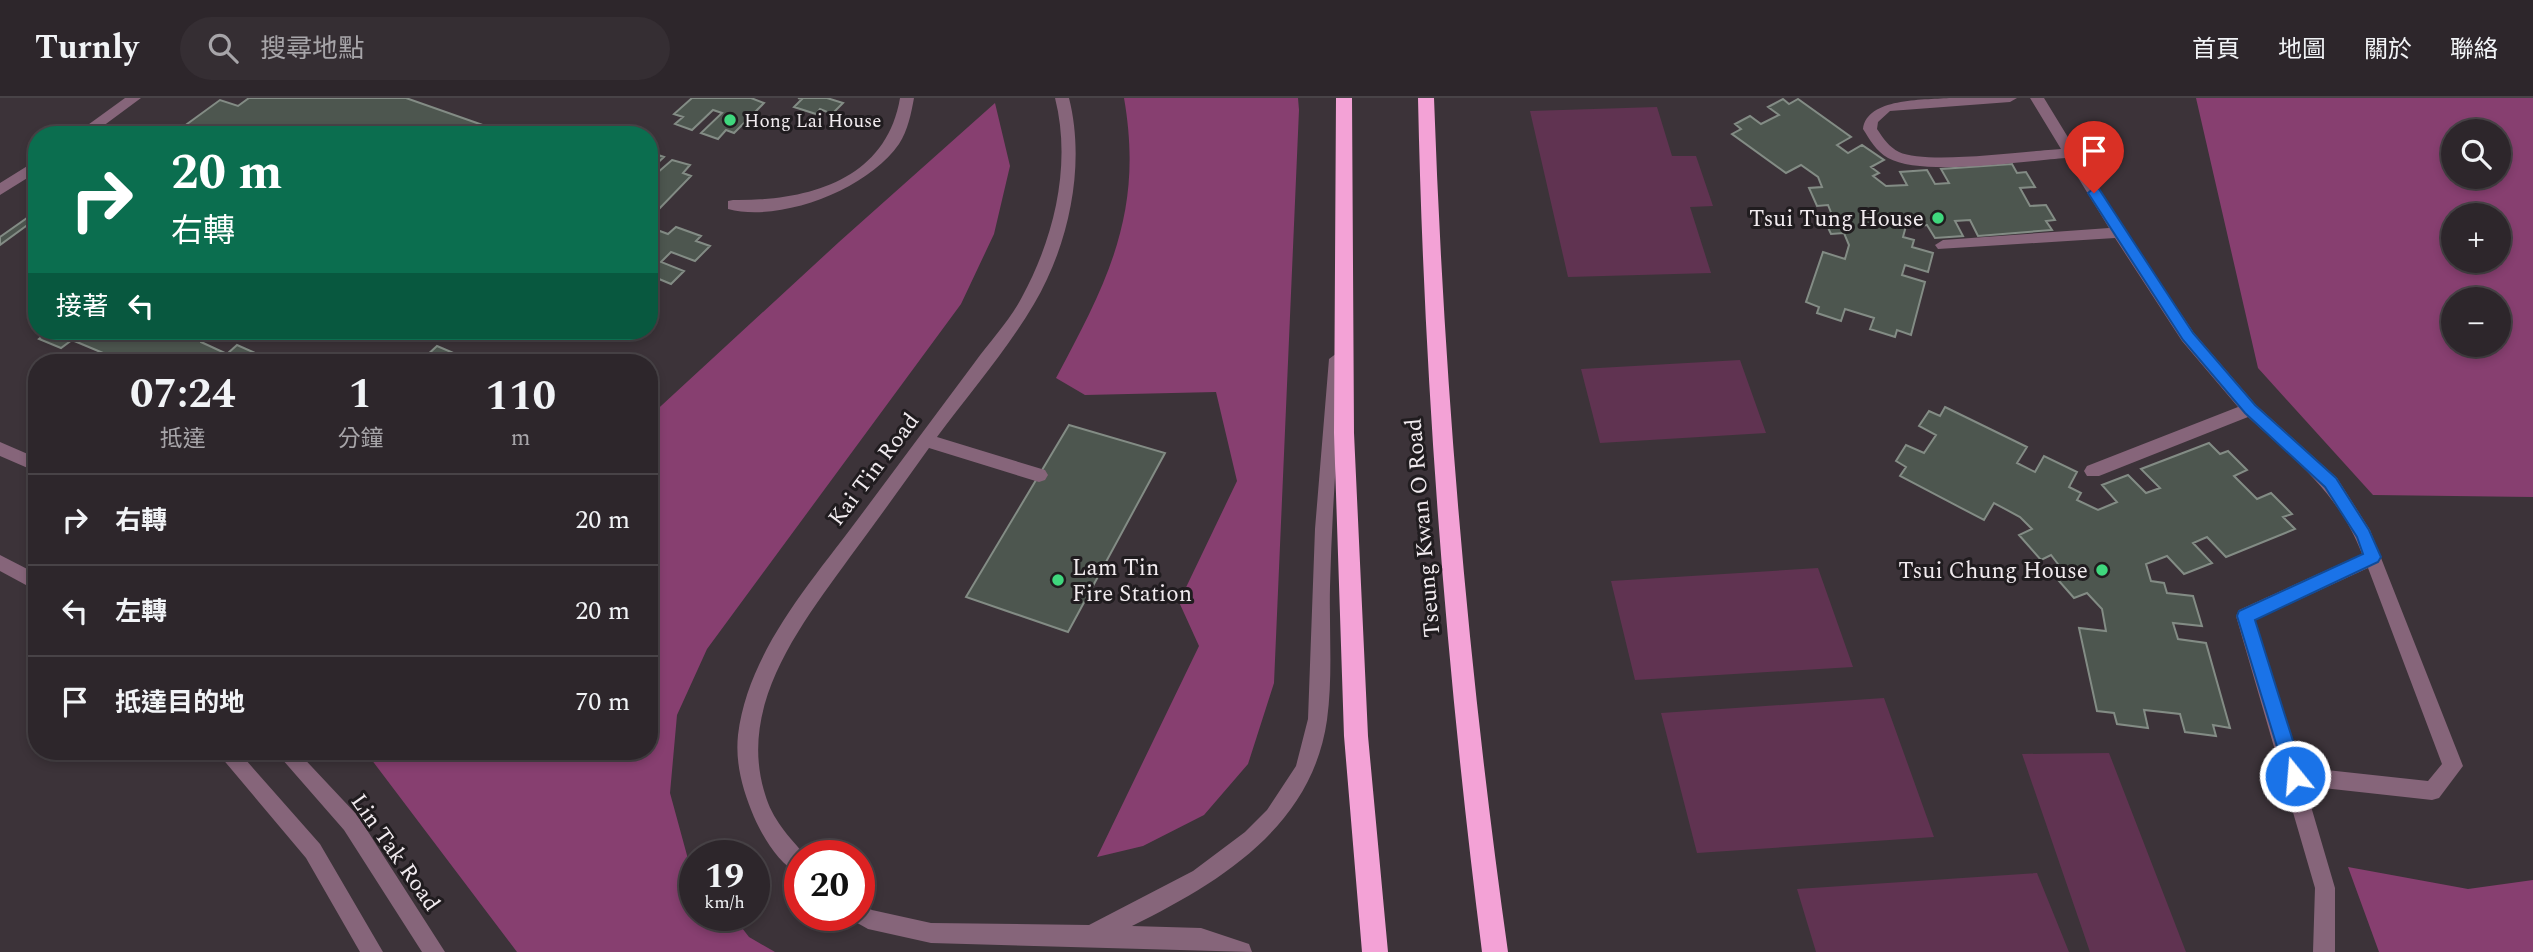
<!DOCTYPE html>
<html lang="zh-TW">
<meta charset="utf-8">
<style>
:root{--surface:#2d262b;--page:#352e33;--text:#f1f3f6;--muted:#a7a5a9;--line:#484347}
body{margin:0;font-family:Spectral,"Noto Sans TC",serif;background:var(--page);color:var(--text);height:100vh;display:flex;flex-direction:column;font-size:26px;white-space:nowrap}
*{box-sizing:border-box;margin:0}
p{font-size:23px;color:var(--muted)}
.icon{flex:none;width:38px;height:38px;fill:none;stroke:currentColor;stroke-width:2;stroke-linecap:round;stroke-linejoin:round}
.map{position:relative;flex:1;overflow:hidden}
.drawer{position:absolute;left:28px;top:256px;width:630px;height:406px;display:flex;flex-direction:column;background:var(--surface);border-radius:28px;box-shadow:0 4px 10px #0003,0 0 0 2px var(--line)}
.drawer>*{flex:none}
.banner{position:absolute;left:28px;top:28px;width:630px;height:214px;border-radius:28px;box-shadow:0 4px 10px #0003,0 0 0 2px var(--line);background:#0b6e4f;color:#fff;overflow:hidden}
.controls{position:absolute;left:2441px;top:21px;display:grid;gap:14px}
.controls a{display:grid;place-items:center;width:70px;height:70px;border-radius:50%;background:var(--surface);box-shadow:0 4px 10px #0003,0 0 0 2px var(--line);font-size:35px}
.speed{position:absolute;left:679px;top:742px;display:flex;gap:14px;font-size:35px;font-weight:700;text-align:center}
.speed>*{display:grid;place-content:center;width:91px;height:91px;border-radius:50%;background:var(--surface);box-shadow:0 4px 10px #0003,0 0 0 2px var(--line);line-height:1}
.speed small{font-size:18px;font-weight:400}
.speed .limit{border:10px solid #d22;background:#fff;color:#111}
.pin{position:absolute;display:grid;place-items:center;width:60px;height:60px;color:#fff;margin:-72px -30px;border-radius:50% 50% 50% 0;rotate:-45deg;box-shadow:0 0 7px #0007}
.pin .icon{rotate:45deg}
.me{position:absolute;width:77px;margin:-38px;rotate:343deg;stroke-linejoin:round;filter:drop-shadow(0 0 5px #0008)}
.turn{display:flex;align-items:center;gap:24px;height:147px;padding:0 28px;font-size:32px}
.turn .icon{width:91px;height:91px;stroke-width:2.5}
.turn b{display:block;font-size:49px;line-height:60px}
.then{display:flex;align-items:center;height:66px;padding:0 28px;background:#0003;gap:14px;font-size:26px}
.eta{display:flex;justify-content:space-evenly;align-items:center;height:119px;text-align:center}
.eta b{font-size:42px;font-weight:700;line-height:49px}
ul{padding:0;list-style:none}
li{display:flex;align-items:center;gap:21px;height:91px;padding:0 28px;border-top:2px solid var(--line)}
li div{flex:1}
li b{display:block;font-size:26px}
li em{font-style:normal}
header{display:flex;align-items:center;gap:42px;box-sizing:border-box;height:98px;padding:0 35px;background:var(--surface);border-bottom:2px solid var(--line)}
header strong{font-size:33px}
nav{display:flex;gap:38px;margin-inline-start:auto;font-size:24px}
.search{width:490px;height:63px;background:var(--page);display:flex;align-items:center;gap:18px;box-sizing:border-box;padding:0 24px;border-radius:38px;color:var(--muted);font-size:26px}
.map>svg:first-child{display:block}
.green{fill:#603351}
.forest{fill:#873f70;fill-rule:evenodd}
.building{fill:#4d564f;stroke:#838c85;stroke-width:2}
.lines{fill:none;stroke-linecap:round;stroke-linejoin:round}
.minor{fill:#86657a;fill-rule:evenodd}
.highway{fill:#f3a2d6;fill-rule:evenodd}
.route{fill:#1a73e8;stroke:#114b97;stroke-width:2}
.poi-dot{fill:#3fd77d;stroke:#201c1f;stroke-width:2.5}
.labels{text-anchor:middle;stroke-width:6;stroke-linejoin:round;paint-order:stroke}
.far-poi-label{font-size:19px;fill:#f1ebef;stroke:#201c1f;text-anchor:start}
.poi-label{font-size:23px;fill:#f1ebef;stroke:#201c1f;text-anchor:end}
.street-label{font-size:23px;fill:#f1ebef;stroke:#201c1f}
</style>
<header>
<strong>Turnly</strong>
<div class="search"><svg class="icon" aria-label="search" viewBox="0 0 24 24"><circle cx="10" cy="10" r="6"/><path d="M15 15l6 6"/></svg>搜尋地點</div>
<nav><a>首頁</a><a>地圖</a><a>關於</a><a>聯絡</a></nav>
</header>
<div class="map">
<svg width="2533" height="854" viewBox="0 0 2533 854">
<rect width="100%" height="100%" fill="#3c3339"/>
<path class="green" d="M1657 9 1672 58H1696L1713 108 1690 109 1711 175 1568 179 1530 13Z
M1740 262 1766 335 1600 345 1581 271Z
M1818 470 1853 569 1635 582 1611 483Z
M1884 600 1934 739 1697 755 1661 615Z
M2109 655 2186 854H2090L2022 656Z
M2037 775 2069 854H1816L1797 791Z"/>
<path class="forest" d="M1124 0H1298L1299 12 1274 585 1248 666 1204 717 1143 748 1097 759 1199 548 1179 504 1237 383 1216 294 1085 297 1056 280C1108 183 1144 114 1124 0Z
M2196 0H2533V399L2373 397 2258 270ZM2454 33H2499V79H2454ZM2454 117H2499V163H2454ZM2454 201H2499V247H2454Z
M995 5 1010 68 994 136 961 206 707 551 677 617 670 695 688 761 695 770V817H732L749 839 775 854H517L365 653H649V319L839 144Z
M2348 769 2468 791 2533 782V854H2379Z"/>
<path class="building" d="M249 0H406L511 37H172L220 2 238 8Z
M692 0H751L764 5 734 35 726 32 718 41 701 35 722 15 713 12 692 32 675 26 683 19 674 16Z
M798 0H827L843 5 832 16 820 11 816 16 794 9 802 1Z
M1783 1 1789 6 1798 1 1851 39 1837 47 1848 55 1862 47 1884 62 1871 69 1879 75 1873 78 1886 88 1907 87 1900 74 1927 72 1935 86 1949 85 1941 71 2012 66 2017 75 2026 74 2035 89 2020 90 2030 108 2046 107 2055 122 2046 123 2052 132 1978 138 1970 122 1955 123 1963 138 1935 140 1927 127 1906 128 1903 139 1914 142 1912 149 1933 155 1928 174 1905 167 1902 177 1925 184 1911 237 1897 232 1895 239 1870 231 1874 220 1845 211 1841 223 1817 215 1819 209 1806 204 1823 154 1845 161 1849 147 1844 135 1831 136 1822 117H1832L1828 107 1817 108 1809 90 1822 89 1818 79 1801 67 1786 75 1732 36 1741 31 1735 26 1750 18 1761 26 1779 17 1768 9Z
M649 54 664 59 649 73Z
M672 62 690 67 683 75 691 78 657 113 649 110V82Z
M37 113V120L0 147V139Z
M649 129 668 136 676 129 701 138 696 143 710 148 695 163 671 154 661 164 684 173 671 186 659 181 653 186 649 185Z
M39 233H201V244L227 256 237 247 262 258 255 263 258 264H103V255L72 242 61 250 39 241 46 235Z
M437 248 456 256 447 264H407L416 256 425 259Z
M1945 309 2027 349 2017 365 2035 374 2044 358 2077 374 2069 389 2081 395 2077 402 2098 412 2117 404 2102 387 2128 377 2146 395 2160 390 2141 371 2209 345 2220 356 2228 353 2247 372 2234 378 2257 401 2271 395 2292 416 2283 419 2295 431 2226 459 2207 439 2193 445 2212 465 2184 476 2167 458 2146 466 2151 483 2164 485 2167 495 2193 498 2202 528 2173 525 2178 541 2206 545 2230 630 2213 627 2216 638 2185 634 2180 616 2144 612 2148 630 2117 626 2114 615 2097 613 2079 530 2106 533 2102 511 2087 495 2074 500 2051 474 2061 470 2051 457 2041 462 2019 437 2032 431 2020 419 1994 405 1984 422 1900 378 1906 369 1896 363 1906 347 1924 355 1936 337 1919 328 1929 313 1940 318Z
M1069 327 1165 355 1068 534 966 499Z"/>
<g class="lines">
<path class="minor" d="M125 0H141L91 37H74Z
M900 0H914C911 16 908 32 899 46 868 91 781 125 728 111V103L733 102C807 103 886 83 900 0Z
M1055 0H1069C1086 67 1069 147 1034 206 1007 252 969 296 937 339L1045 372 1048 377 1045 382 1039 384 929 350C903 386 877 423 850 459 801 527 737 607 765 696 772 721 789 739 806 758H800V776C779 767 763 739 754 719 743 693 735 666 738 637 748 553 813 482 861 417 899 366 937 315 975 264 990 243 1010 222 1022 199 1054 140 1072 67 1055 0Z
M1949 0H2017L2010 4 1890 13 1878 24 1877 31C1883 40 1889 49 1899 54 1927 67 2026 53 2061 51L2030 0H2044L2124 131 2194 235 2256 307 2337 380 2370 432 2463 668 2439 700 2432 702 2305 688 2335 790V854H2313L2315 790 2236 518 2239 512 2362 456C2339 395 2294 361 2248 319L2099 378H2087L2084 373 2087 368 2238 309 2182 243 2115 140 1938 151 1935 147 1943 142 2109 130 2066 60C2024 63 1922 79 1888 60 1876 53 1870 42 1863 31 1867 0 1922 2 1949 0ZM2368 470 2442 666 2428 683 2299 669 2255 522Z
M37 62V74L0 97V85Z
M1337 255 1345 261C1337 337 1332 413 1330 489 1329 533 1333 578 1327 622 1312 728 1221 784 1132 828L1201 830 1249 846 1252 854 931 845 868 831 852 822 849 817H859V805L872 812 931 825 1089 827 1193 773 1245 734 1267 712 1296 668 1308 621 1315 431 1329 261Z
M0 344 37 360V374L0 358Z
M0 457 37 476V493L0 473Z
M216 653H238L320 746 383 854H360L306 760Z
M275 653H297L358 718 445 854H422L344 732Z"/>
<path class="highway" d="M1336 0H1352L1354 335 1368 638 1388 854H1362L1344 638 1334 335Z
M1418 0H1434C1444 286 1468 570 1508 854H1482C1446 570 1424 286 1418 0Z"/>
</g>
<path class="route" d="M2094 90 2099 91 2193 235 2255 307 2336 380 2369 432 2381 459 2378 464 2255 522 2304 678 2301 684 2295 687 2288 684 2286 678 2237 518 2239 513 2363 456 2357 439 2325 389 2245 315 2183 242 2088 95Z"/>
<g class="poi-dot">
<circle cx="730" cy="22" r="7"/>
<circle cx="1938" cy="120" r="7"/>
<circle cx="2102" cy="472" r="7"/>
<circle cx="1058" cy="482" r="7"/>
</g>
<g class="labels">
<g class="far-poi-label">
<text x="744" y="29">Hong Lai House</text>
</g>
<g class="poi-label">
<text x="1924" y="128">Tsui Tung House</text>
<text x="1072" y="477" text-anchor="start">Lam Tin<tspan x="1072" dy="26">Fire Station</tspan></text>
<text x="2088" y="480">Tsui Chung House</text>
</g>
<g class="street-label">
<text transform="translate(873 371) rotate(-53)" y="8">Kai Tin Road</text>
<text transform="translate(1422 430) rotate(-95)" y="8">Tseung Kwan O Road</text>
<text transform="translate(396 754) rotate(55)" y="8">Lin Tak Road</text>
</g>
</g>
</svg>
<div class="controls">
<a><svg class="icon" aria-label="search" viewBox="0 0 24 24"><circle cx="10" cy="10" r="6"/><path d="M15 15l6 6"/></svg></a>
<a>+</a>
<a>−</a>
</div>
<div class="speed"><div>19<small>km/h</small></div><div class="limit">20</div></div>
<div class="pin" style="left:2094px;top:95px;background:#d93025"><svg class="icon" aria-label="arrive" viewBox="0 0 24 24"><path d="M6 21V4h12l-3 4 3 4H6"/></svg></div>
<svg class="me" style="left:2295px;top:678px" viewBox="-20 -20 40 40"><circle r="17" fill="#1a73e8" stroke="#fff" stroke-width="3"/><path d="M0-11L8 9 0 5-8 9z" fill="#fff"/></svg>
<div class="banner">
<div class="turn"><svg class="icon" aria-label="right" viewBox="0 0 24 24"><path d="M7 20v-9h11M14 6l5 5-5 5"/></svg><div><b>20 m</b>右轉</div></div>
<div class="then">接著<svg class="icon" aria-label="left" viewBox="0 0 24 24"><path d="M17 20v-9H6M10 6l-5 5 5 5"/></svg></div>
</div>
<section class="drawer">
<div class="eta">
<div><b>07:24</b><p>抵達</p></div>
<div><b>1</b><p>分鐘</p></div>
<div><b>110</b><p>m</p></div>
</div>
<ul>
<li><svg class="icon" aria-label="right" viewBox="0 0 24 24"><path d="M7 20v-9h11M14 6l5 5-5 5"/></svg><div><b>右轉</b></div><em>20 m</em></li>
<li><svg class="icon" aria-label="left" viewBox="0 0 24 24"><path d="M17 20v-9H6M10 6l-5 5 5 5"/></svg><div><b>左轉</b></div><em>20 m</em></li>
<li><svg class="icon" aria-label="arrive" viewBox="0 0 24 24"><path d="M6 21V4h12l-3 4 3 4H6"/></svg><div><b>抵達目的地</b></div><em>70 m</em></li>
</ul>
</section>
</div>
